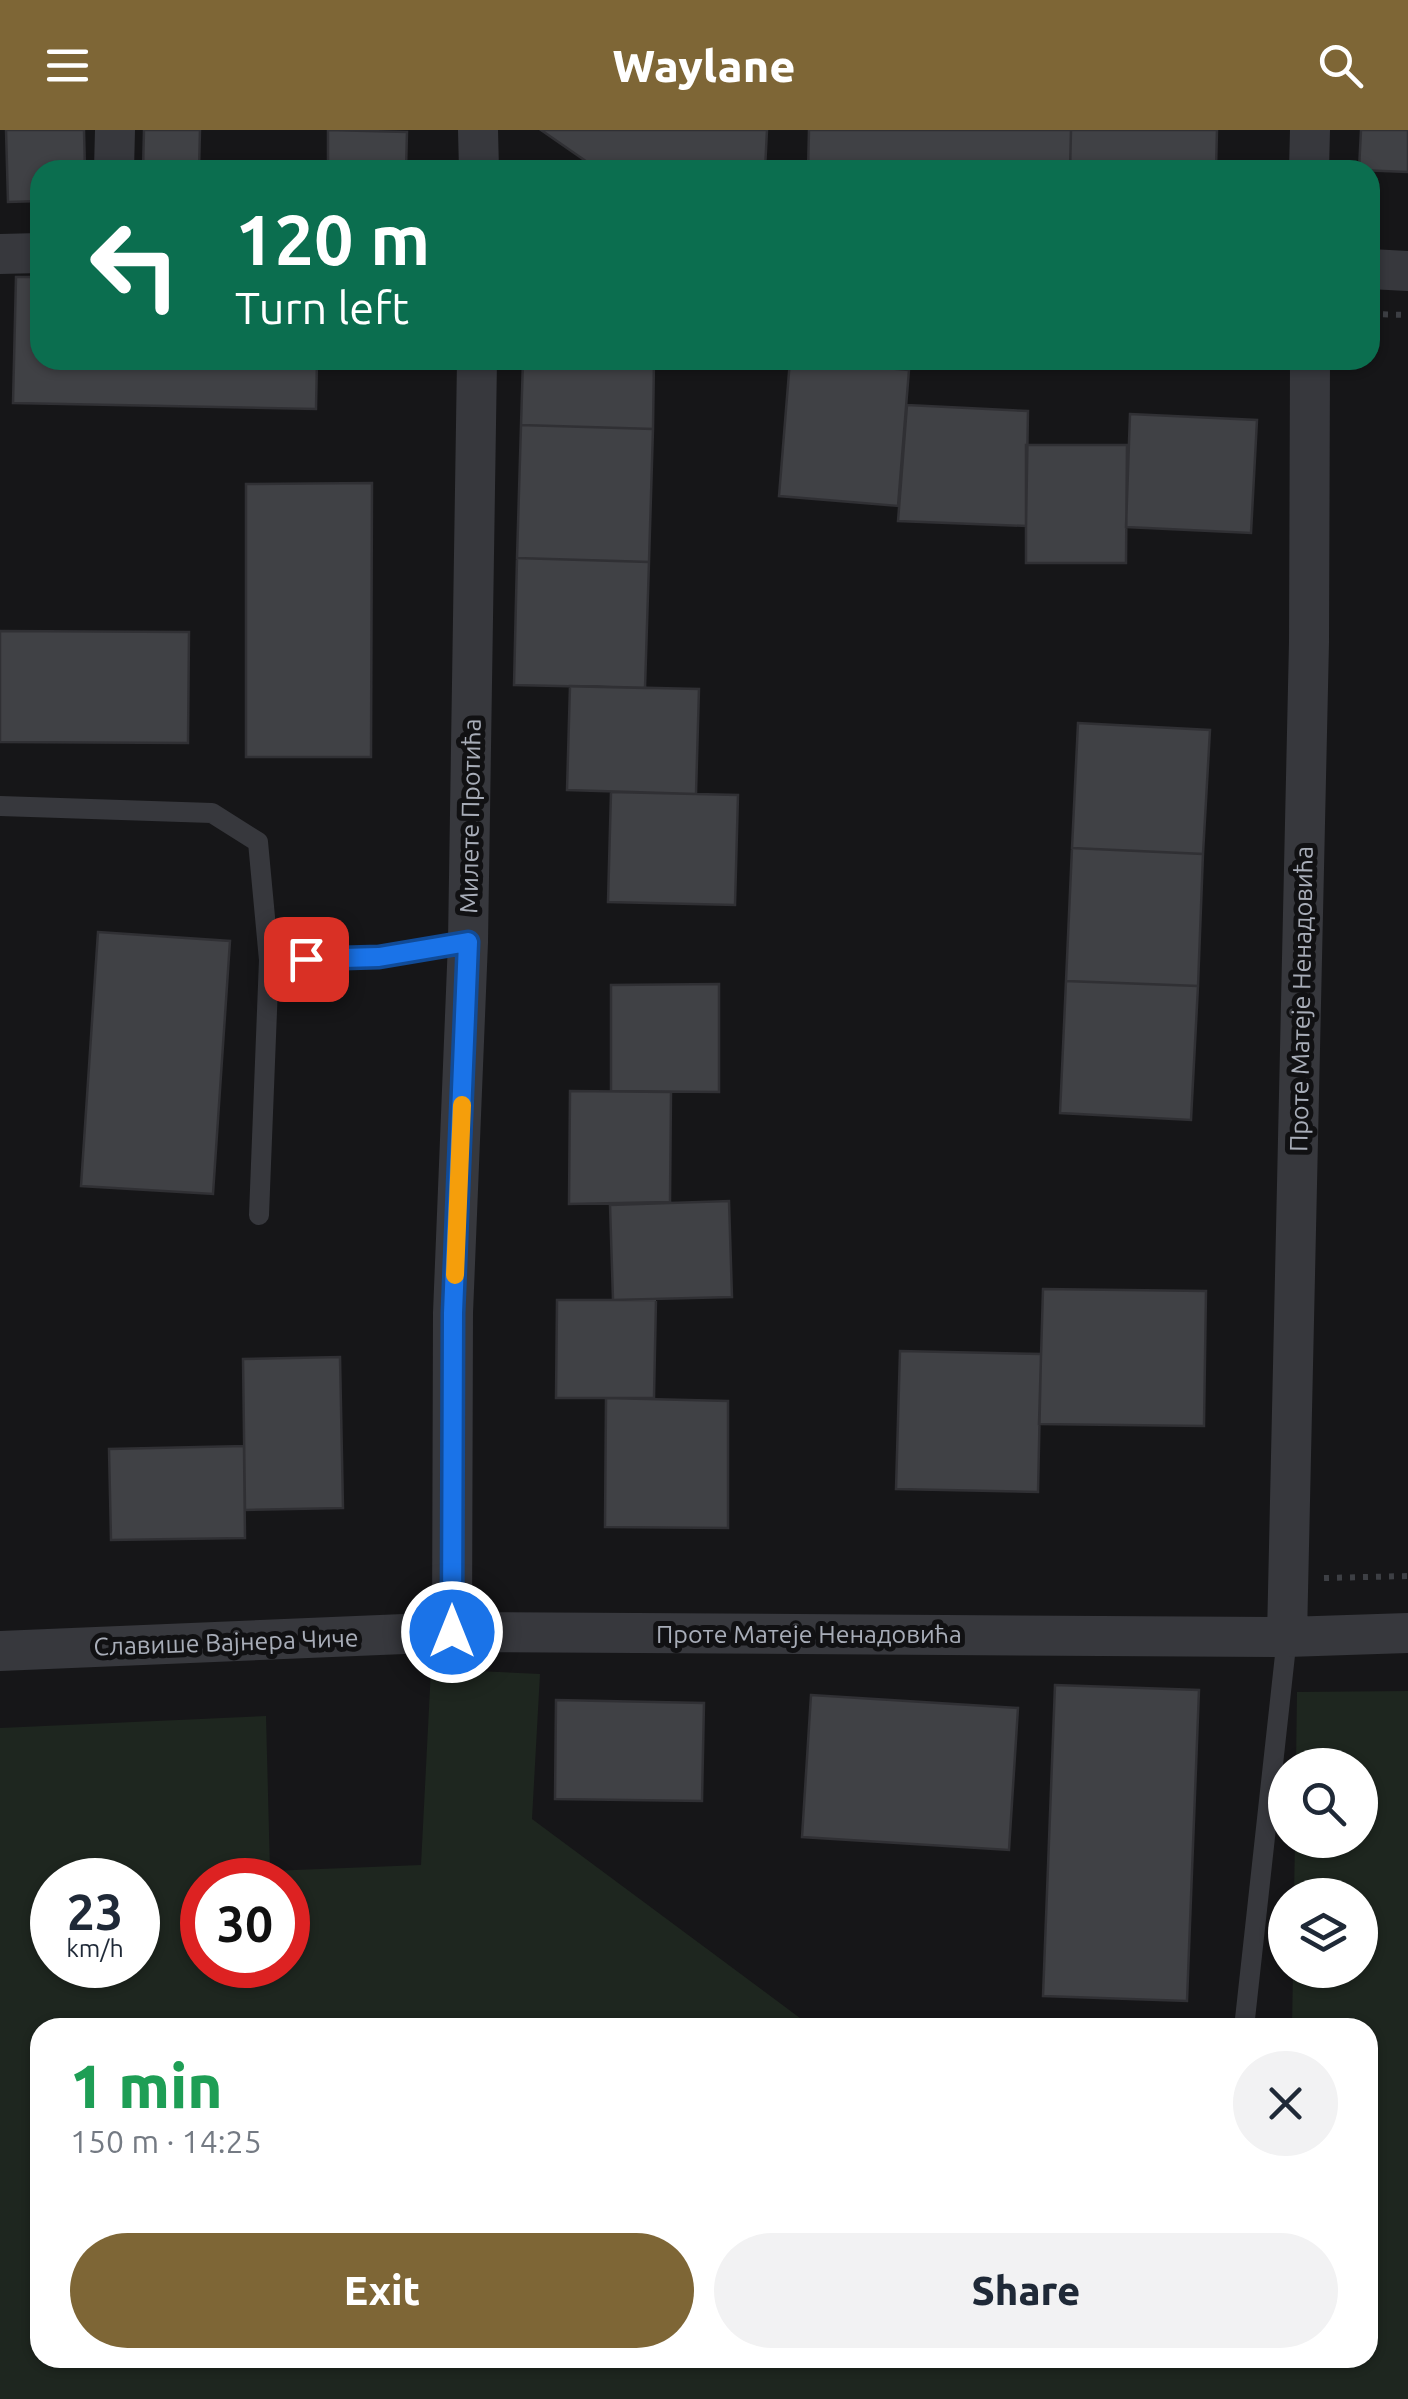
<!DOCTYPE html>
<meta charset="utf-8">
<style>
:root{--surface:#fff;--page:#f2f2f3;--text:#1f2937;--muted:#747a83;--accent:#7e6636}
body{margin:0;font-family:Ubuntu,sans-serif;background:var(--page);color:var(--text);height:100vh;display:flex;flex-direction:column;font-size:38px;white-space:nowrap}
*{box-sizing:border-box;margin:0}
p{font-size:32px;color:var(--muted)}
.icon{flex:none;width:55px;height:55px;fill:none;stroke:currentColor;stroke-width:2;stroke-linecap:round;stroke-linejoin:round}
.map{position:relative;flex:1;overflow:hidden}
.side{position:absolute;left:30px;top:1888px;width:1348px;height:350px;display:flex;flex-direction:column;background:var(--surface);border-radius:30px;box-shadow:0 2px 8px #0004}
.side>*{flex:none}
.hud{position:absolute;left:30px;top:30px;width:1350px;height:210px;border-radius:30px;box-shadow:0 2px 8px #0004;background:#0b6e4f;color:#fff;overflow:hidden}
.tools{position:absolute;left:1268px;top:1618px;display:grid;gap:20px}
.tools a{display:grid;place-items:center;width:110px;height:110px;border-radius:50%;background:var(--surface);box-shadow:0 2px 8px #0004;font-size:50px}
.speed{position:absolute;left:30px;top:1728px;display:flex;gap:20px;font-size:50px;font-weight:700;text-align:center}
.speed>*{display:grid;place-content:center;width:130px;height:130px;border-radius:50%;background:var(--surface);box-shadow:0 2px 8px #0004;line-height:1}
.speed small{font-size:25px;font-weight:400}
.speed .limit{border:15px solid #d22;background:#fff;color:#111}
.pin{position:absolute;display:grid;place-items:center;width:85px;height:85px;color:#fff;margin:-42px;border-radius:20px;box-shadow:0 5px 15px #0006}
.me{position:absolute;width:110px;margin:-55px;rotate:0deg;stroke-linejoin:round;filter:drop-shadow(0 0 8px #0008)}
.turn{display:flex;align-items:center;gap:35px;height:210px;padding:0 40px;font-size:45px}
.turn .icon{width:130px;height:130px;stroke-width:2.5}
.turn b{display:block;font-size:70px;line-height:85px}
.round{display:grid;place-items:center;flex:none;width:105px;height:105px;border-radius:52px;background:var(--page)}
.summary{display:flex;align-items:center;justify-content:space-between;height:170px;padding:0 40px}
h1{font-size:60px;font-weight:800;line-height:75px;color:#1e9e55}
.button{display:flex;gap:20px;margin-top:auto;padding:20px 40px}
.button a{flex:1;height:115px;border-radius:60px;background:var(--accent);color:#fff;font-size:40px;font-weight:800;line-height:115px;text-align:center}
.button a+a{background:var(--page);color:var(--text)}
header{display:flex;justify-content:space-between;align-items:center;height:130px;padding:0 40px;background:var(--accent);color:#fff;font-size:45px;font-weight:800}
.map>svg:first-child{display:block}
.green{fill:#1e261f;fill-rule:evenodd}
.building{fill:#404145;stroke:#303034;stroke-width:2.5}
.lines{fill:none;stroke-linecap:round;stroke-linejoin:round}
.path{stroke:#3d3f44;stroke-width:6;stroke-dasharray:5 8;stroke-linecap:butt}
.service{stroke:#37383d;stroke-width:20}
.minor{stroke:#37383d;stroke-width:40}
.route-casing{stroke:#114b97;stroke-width:25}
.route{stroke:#1a73e8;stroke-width:18}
.slow{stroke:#f59e0b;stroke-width:18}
.labels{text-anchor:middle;stroke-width:10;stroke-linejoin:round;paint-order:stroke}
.street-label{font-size:25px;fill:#a8adb8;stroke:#111113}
</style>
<header><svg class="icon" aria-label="menu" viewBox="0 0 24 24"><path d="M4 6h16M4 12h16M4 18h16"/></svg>Waylane<svg class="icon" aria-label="search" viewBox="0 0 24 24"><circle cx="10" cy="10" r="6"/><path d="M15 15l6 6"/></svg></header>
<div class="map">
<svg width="1408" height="2269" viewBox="0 0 1408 2269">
<rect width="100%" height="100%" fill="#161618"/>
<path class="green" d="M431 1539 540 1544 532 1689 812 1897 40 1898V2228H1368V1898L1292 1897 1293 1840H1360V1765H1294L1295 1710H1360V1635H1296L1297 1562 1408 1561V2269H0V1598L266 1586 270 1741 421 1735ZM52 1750H138V1835H52ZM202 1750H288V1835H202Z"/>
<path class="building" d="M6 0H84L85 40H40V71L8 72Z
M144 0H200L199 40H143Z
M328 0 407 2 406 40H328Z
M541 0H767L765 40 590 34Z
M809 0H1071L1070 40H808Z
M1071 0H1217L1216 40H1070Z
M1361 0H1408V42L1359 40Z
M16 147H40V230H317L316 279 13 273Z
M523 230H654L653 299 521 295Z
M790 230 909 240 898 376 779 366Z
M907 275 1028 281 1026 396 898 391Z
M1130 284 1257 290 1251 403 1126 397Z
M521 295 653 299 649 432 517 428Z
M1026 315H1127L1126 433H1026Z
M372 353 371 627H246V354Z
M517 428 649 432 645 558 514 555Z
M0 501 189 502 188 613 0 612Z
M570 556 699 559 696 664 567 660Z
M1078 593 1210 600 1203 724 1072 718Z
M611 662 738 665 735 775 608 772Z
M1072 718 1203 724 1198 856 1066 851Z
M98 802 230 811 213 1064 81 1056Z
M1066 851 1198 856 1191 990 1060 983Z
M719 854V962L611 961V855Z
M570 961 671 962 670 1072 569 1074Z
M729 1071 732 1167 613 1170 610 1075Z
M1043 1159 1206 1161 1204 1296 1039 1294Z
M557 1170H656L654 1268H556Z
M900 1221 1041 1224 1038 1362 896 1359Z
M340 1227 343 1378 245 1380 243 1229Z
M606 1268 728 1271V1398L605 1397Z
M244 1316 245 1408 111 1410 109 1319Z
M1055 1555 1199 1560 1187 1871 1043 1866Z
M811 1565 1018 1578 1009 1720 802 1707Z
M556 1570 704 1573 702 1671 555 1669Z"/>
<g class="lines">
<path class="path" d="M1370 184 1408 185
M1324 1448 1408 1446"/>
<path class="service" d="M0 676 212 683 258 712 269 830 259 1085
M269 830 379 827 468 812
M1244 1898 1287 1507"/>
<path class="minor" d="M478 0 479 40
M114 40 115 0
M1309 40 1310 0
M0 124 40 123
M1370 139 1408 141
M452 1502 453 1183 468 812 477 230
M1287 1507 1408 1503
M0 1521 452 1502 1287 1507 1309 512 1310 230"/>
</g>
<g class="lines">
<defs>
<path id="route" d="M306 829 379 827 468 812 453 1183 452 1502"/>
</defs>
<use href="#route" class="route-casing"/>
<use href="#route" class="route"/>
<path class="slow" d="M455 1145 462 975"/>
</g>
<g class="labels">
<g class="street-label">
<text transform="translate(470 686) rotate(-89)" y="9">Милете Протића</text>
<text transform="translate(1301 869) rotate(-89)" y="9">Проте Матеје Ненадовића</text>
<text x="809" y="1513">Проте Матеје Ненадовића</text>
<text transform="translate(226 1512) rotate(-2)" y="9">Славише Вајнера Чиче</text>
</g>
</g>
</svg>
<div class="tools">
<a><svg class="icon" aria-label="search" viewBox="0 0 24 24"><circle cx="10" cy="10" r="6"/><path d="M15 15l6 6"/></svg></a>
<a><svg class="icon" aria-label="layers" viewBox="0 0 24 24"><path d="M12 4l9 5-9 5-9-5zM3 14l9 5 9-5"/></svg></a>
</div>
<div class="speed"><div>23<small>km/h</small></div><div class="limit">30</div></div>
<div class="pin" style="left:306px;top:829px;background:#d93025"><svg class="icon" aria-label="arrive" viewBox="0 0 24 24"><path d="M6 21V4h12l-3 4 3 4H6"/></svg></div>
<svg class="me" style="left:452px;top:1502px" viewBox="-20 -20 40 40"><circle r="17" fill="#1a73e8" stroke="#fff" stroke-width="3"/><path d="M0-11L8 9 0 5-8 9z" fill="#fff"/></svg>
<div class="hud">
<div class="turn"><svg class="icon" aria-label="left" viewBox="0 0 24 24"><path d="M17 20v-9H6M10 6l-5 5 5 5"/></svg><div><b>120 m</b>Turn left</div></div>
</div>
<section class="side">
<div class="summary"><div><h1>1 min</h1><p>150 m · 14:25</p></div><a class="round"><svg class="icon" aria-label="close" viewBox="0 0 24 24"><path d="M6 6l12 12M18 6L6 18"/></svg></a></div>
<div class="button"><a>Exit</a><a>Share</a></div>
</section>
</div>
